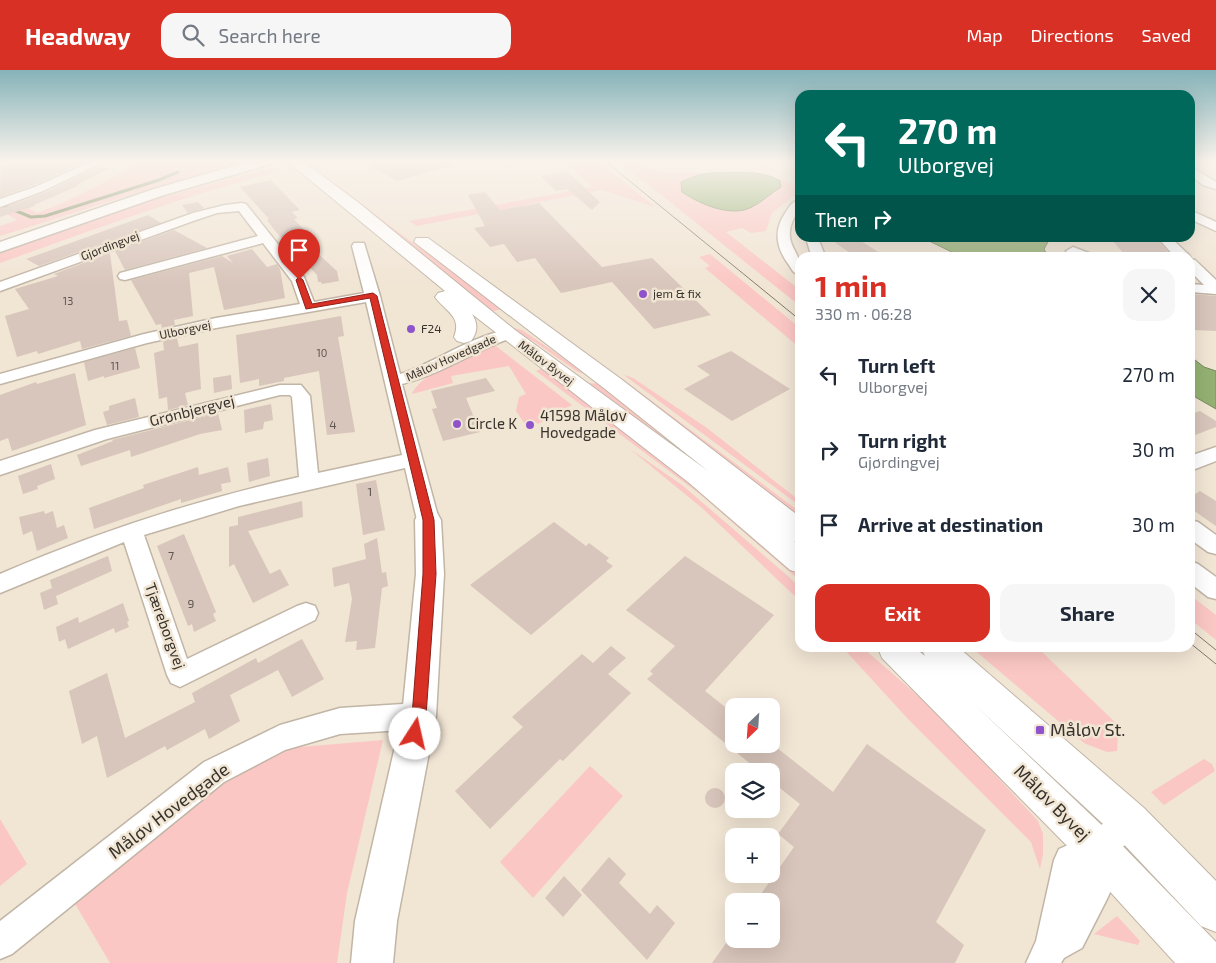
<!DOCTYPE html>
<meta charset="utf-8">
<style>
:root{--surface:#fff;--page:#f6f6f7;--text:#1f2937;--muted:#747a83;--accent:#d93025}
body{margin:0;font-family:"Exo 2",sans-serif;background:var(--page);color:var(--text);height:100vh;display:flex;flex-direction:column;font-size:19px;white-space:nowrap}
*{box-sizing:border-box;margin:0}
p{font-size:16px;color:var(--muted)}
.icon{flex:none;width:28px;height:28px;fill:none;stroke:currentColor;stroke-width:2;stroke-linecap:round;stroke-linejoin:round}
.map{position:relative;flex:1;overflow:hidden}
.drawer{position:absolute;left:795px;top:182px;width:400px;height:400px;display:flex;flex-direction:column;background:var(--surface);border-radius:15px;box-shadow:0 5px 20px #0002}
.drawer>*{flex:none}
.guide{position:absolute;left:795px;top:20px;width:400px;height:152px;border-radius:15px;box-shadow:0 5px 20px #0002;background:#00695c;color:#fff;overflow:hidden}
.needle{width:32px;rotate:205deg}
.fabs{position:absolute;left:725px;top:628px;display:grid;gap:10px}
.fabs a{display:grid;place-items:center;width:55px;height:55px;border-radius:10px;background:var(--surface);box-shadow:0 5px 20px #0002;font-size:25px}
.pin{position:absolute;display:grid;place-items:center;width:42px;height:42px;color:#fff;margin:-51px -21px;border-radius:50% 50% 50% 0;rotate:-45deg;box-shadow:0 0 5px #0007}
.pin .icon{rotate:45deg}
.me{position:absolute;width:55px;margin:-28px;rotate:10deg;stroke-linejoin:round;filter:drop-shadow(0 0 4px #0008)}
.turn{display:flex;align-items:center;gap:18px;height:105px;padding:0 20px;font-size:22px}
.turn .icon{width:65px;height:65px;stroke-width:2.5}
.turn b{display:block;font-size:35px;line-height:42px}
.then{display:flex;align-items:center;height:48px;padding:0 20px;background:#0003;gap:10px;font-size:19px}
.round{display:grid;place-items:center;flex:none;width:52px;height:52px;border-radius:15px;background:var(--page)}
.overview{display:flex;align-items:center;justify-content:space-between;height:85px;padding:0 20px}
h1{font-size:30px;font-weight:700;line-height:38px;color:var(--accent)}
.action{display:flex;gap:10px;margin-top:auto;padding:10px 20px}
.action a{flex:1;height:58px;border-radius:15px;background:var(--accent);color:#fff;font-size:20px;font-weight:700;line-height:58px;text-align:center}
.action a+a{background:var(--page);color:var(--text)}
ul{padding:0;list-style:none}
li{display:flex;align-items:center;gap:15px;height:75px;padding:0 20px}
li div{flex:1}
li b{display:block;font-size:19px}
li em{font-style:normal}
header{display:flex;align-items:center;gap:30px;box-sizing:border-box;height:70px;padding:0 25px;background:var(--accent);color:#fff}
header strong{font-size:24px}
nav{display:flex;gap:28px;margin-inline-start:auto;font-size:18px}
.search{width:350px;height:45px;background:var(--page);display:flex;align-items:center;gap:12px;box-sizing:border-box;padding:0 18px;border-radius:15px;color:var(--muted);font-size:19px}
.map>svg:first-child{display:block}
.green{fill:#fbc7c4}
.water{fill:#94b173;stroke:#788b5e}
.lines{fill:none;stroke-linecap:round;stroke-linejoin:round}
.stream{stroke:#788b5e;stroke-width:3}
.building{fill:#d8c5bb}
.minor-casing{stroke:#c1b5a6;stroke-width:3}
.tertiary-casing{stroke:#c1b5a6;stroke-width:3}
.secondary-casing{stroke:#c1b5a6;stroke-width:2}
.minor{fill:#fff;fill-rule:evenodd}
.tertiary{fill:#fff;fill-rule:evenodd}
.secondary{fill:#fff;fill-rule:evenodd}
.tram{stroke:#80786e;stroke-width:1}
.route{fill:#d93025;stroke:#8d1f18}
.poi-dot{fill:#8f54cb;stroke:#f1e5d4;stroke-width:2}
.labels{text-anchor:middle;stroke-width:5;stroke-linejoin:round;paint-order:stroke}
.far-number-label{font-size:11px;fill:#5f5750}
.far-street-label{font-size:12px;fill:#37322c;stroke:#f1e5d4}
.far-poi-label{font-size:12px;fill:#37322c;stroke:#f1e5d4;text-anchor:start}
.number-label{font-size:12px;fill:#5f5750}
.street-label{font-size:15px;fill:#37322c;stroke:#f1e5d4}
.poi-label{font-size:15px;fill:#37322c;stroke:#f1e5d4;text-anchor:start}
.near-poi-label{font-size:18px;fill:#37322c;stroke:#f1e5d4;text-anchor:start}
.near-street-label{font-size:18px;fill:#37322c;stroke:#f1e5d4}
</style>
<header>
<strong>Headway</strong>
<div class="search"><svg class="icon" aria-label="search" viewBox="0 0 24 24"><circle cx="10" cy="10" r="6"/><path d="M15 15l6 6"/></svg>Search here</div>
<nav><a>Map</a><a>Directions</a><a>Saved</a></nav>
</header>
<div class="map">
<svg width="1216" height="893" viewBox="0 0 1216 893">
<rect width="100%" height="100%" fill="#f1e5d4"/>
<path class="green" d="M140 91H247L175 111 0 166V156L17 150 0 140V124L38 143C74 128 108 112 140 91Z
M565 91H598L655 137 602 120 417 156 409 151 592 117Z
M619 91H645L643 98 669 103H712L698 105 780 111 775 108 800 115V121L772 143 766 161 751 163 742 158 726 162 800 220V236Z
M275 97 278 99 271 100 273 103C180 127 90 161 0 193V179L134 135Z
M327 109 340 117 402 165 504 239 487 242Z
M710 184 800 258V278L705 198 710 196 699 187Z
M510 257 522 260 566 290 587 301 586 304 578 302 535 272 512 261Z
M492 273 572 335 538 354 534 351 525 354 516 341 519 327 526 324 509 296 451 306 453 313 412 324C421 303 470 284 492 273Z
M541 299 621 358 784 489 800 503V511L701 425 536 301Z
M624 305 633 308 707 358 800 431V436Z
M620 307 800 442V449L624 312Z
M587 313 604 314 800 471V479Z
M630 379 682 415 788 506 800 518V531L702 438Z
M1190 525 1216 545V570L1190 549Z
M843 578H863L938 643 1038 751 1043 764V784L1040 799 1031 772 908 649Z
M972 578H1038L1121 658 1118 665 1117 681 1107 682 1084 673Z
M383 670 347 823 337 893H110L74 832 234 706 289 678Z
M1204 689 1212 694 1215 701 1164 735 1151 722Z
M590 696 623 726 533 828 500 792Z
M0 749 27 794 0 816Z
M1117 846 1140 871 1138 875 1094 864Z"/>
<path class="water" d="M712 103C733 103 761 99 780 111L781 117C771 123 762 132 752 137 731 148 700 134 682 122L681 112 698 105Z
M923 168H1025L1048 172 1044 179 1048 187H962Z
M1190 286 1204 297 1216 301V339L1190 324Z"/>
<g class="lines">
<path class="stream" d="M4 136 31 147 45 146 159 110 178 102"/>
</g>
<path class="building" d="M20 91H64L83 93 34 115 0 127 1 98Z
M361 91H453V95L397 111Z
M98 97 110 98 77 115H80L34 135 35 136 0 147V139L44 123Z
M567 101 600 132 592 140 567 119 556 121 541 106Z
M271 110 300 140 292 142 298 148 294 149 320 178 314 180 337 201 339 211 322 214 321 212H318L317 205 276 162 267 150 269 149 240 117Z
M485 122 500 140 539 133 602 197 652 188 711 245 654 259 612 212 561 223 535 188 517 192 504 174 490 177 474 158 485 156 468 125Z
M198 132 204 138 188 143 182 135Z
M148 145 161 153 110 171 108 169 109 171 39 196 26 189Z
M174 160 207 178 125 200 115 181Z
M849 168H856L888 188H857L833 171Z
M1110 168H1156L1173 188 1126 186Z
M252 179 267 197 277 194 280 199 285 228 224 240 214 197 189 203 193 246 174 250 175 255 162 258 161 254 156 255 131 210 222 186 233 193 227 186Z
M110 183 119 251 127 250 131 266 82 279 80 271 38 284 37 281 17 287 5 246 29 239 15 219 58 206 54 204Z
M1190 224 1216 226V261L1194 260 1190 256Z
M341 246 344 266 338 267 355 362 327 365 319 301 284 308V311L259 316V309L240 313 236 265Z
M177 268 179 277 198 273 201 319 185 323 188 335 168 340 167 327 159 329 154 283 164 280 163 271Z
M135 278 140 298 104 308V306L88 311 84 292Z
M731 281 790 319 732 351 684 319 710 305 697 296Z
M75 303 86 355 12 381 8 368 0 371V325L36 312 37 314Z
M231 305 232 319 214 323 213 308Z
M486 308 495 321 466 328 480 362 443 371 432 339 437 338 431 321Z
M135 328 139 347 107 355 103 342 109 340V336Z
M271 334 273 350 264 352 263 359 245 363 244 340Z
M1200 341 1216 351V357L1190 367V344Z
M218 343 222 360 200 364 131 387 130 380 81 396 77 385 113 371 112 370Z
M268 388 270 406 249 412 247 393Z
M51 394 55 409 37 416 38 419 23 424 18 406Z
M198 397 199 405 228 397 231 412 221 414 222 421 181 433V429L94 459 89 438 144 418 143 415Z
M376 410 385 460 363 465 356 414Z
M1200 421 1216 431V456L1190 438V427Z
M302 431 303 447 248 461 270 504 280 499 289 515 253 533 234 494 229 497V457L238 455V447Z
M44 441 45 444 53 441 57 458 64 455 68 468 37 481 32 461 23 465 19 447Z
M554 452 586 476 589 473 609 488 606 491 613 496 531 565 470 515Z
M184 464 216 542 213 544 216 551 194 562 192 554 188 556 157 476Z
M377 468 382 503 386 502 388 516 382 518 375 578 356 580 357 571 345 572 352 529 349 513 334 517 332 498 366 489 364 474Z
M108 486 112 501 56 526 58 534 44 540 40 523 52 518 50 510Z
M685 486 774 545 705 621 734 644V674H772L833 722 867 674 986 760 936 852 964 875 955 893H712L729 869H771V831H756L794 777 778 764 800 734 771 711V701H759L647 609 653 604 650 601 675 576 626 540Z
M123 533 129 551 127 552 129 557 115 563 114 558 68 579 65 569 59 572 56 557 78 547 79 553Z
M302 569 324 609 292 627 278 600 230 625 240 651 209 669 205 659 167 680 165 676 107 708 97 666 82 674 69 621 107 603 125 668 195 632 192 623 256 588 258 593Z
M611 576 626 588 608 604 631 623 563 691 560 689 490 759 455 721 523 657 512 647 582 584 593 593Z
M705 728a10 10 0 1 1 20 0a10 10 0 1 1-20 0Z
M609 787 626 804 619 813 650 844 657 835 675 853 647 890 581 820Z
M564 806 582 825 563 847 545 828Z"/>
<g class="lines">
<defs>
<path id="minor" d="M0 91H10L0 96Z
M92 91H106L43 121 0 137V129L35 117Z
M1190 96 1216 112V119L1203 115 1190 105Z
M800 129C800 143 788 152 790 167 791 177 798 184 800 193 801 197 800 201 800 205 794 204 792 200 789 195 776 178 773 160 786 142 789 136 794 131 800 129Z
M242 133 246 134 304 207 314 232 364 223 352 176 354 173H364L380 226 400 304C427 297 490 255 514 261L516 264 514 267C475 280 442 304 402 314L439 450 436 456 428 458 420 456 417 450 405 398 239 436 144 465 187 589 297 536 306 533 315 536 318 543 315 550 180 617 171 613 167 605 124 472 0 523V504C97 462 196 430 299 407L292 327 290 325H280L107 369 0 405V391L95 360 280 315H301L310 326 318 403 402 385 366 232 216 258 147 273 0 314V304L144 264 216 248 300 234 292 211 263 173 125 210 120 209 118 206 120 203 258 166 239 141 217 143 193 151 0 221V212L193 143 225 135Z
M1190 140 1216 152V161L1190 149Z
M806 168H818L826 188H812Z
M1158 168H1171L1189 185 1191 188 1190 189 1195 190 1216 210V224L1190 222V214L1204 215 1190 201V188H1176Z
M1073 177 1094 185 1095 188C1085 188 1074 189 1066 181Z
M1216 377V391L1190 401V386Z
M1190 450 1198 452 1216 465V484L1208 482 1190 469Z
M1190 491 1198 494 1216 507V529L1208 527 1190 513Z
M419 633 429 637 433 646 429 655 419 659 340 664 285 680 224 712 12 884 0 889V851L204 692 280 655 340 638Z
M1130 737 1141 741 1145 752 1141 763 1112 785V818L1107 829 1082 878 1064 888 1061 893H1026L1036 871 1054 790 1059 779 1086 767 1119 741Z"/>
<path id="tertiary" d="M251 91H273L271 94 164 125 0 182V172L154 119Z
M428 440 437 443 441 450 444 504 436 646 397 851 393 893H351L355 851 402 646 416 504 415 450 419 443Z"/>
<path id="secondary" d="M287 91H303L359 133 515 260 708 401 605 319 414 172 416 168H428L621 309 800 447V472L794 471 800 476V503L790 500 688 412 472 244C478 253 478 262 471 271L464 273 457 271 454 267C462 246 446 242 435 227L438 223 445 221Z
M878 578H915L925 586 921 578H959L1144 738 1216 811V862L1201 856 1116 766 974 634 1111 764 1216 872V893H1175L1083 792 882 588Z"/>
</defs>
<use href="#minor" class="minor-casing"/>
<use href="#tertiary" class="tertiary-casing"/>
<use href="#secondary" class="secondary-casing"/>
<use href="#minor" class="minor"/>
<use href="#tertiary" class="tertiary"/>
<use href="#secondary" class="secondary"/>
<path class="tram" d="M605 91 800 250
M1190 559 1216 580
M1190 573 1216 594"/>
</g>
<linearGradient id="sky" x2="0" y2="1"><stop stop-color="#86b3b9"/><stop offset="0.42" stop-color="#f9f3ec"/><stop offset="1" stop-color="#f9f3ec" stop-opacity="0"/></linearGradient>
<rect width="1216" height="216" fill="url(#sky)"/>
<path class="route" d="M299 207 303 210 312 234 373 223 377 226 434 450 436 504 426 646 420 669 415 671 410 669 408 664 412 646 423 504V450L370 228 306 239 296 210Z"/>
<g class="poi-dot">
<circle cx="643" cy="224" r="5"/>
<circle cx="411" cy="259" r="5"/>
<circle cx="457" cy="354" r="5"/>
<circle cx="530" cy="355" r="5"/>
<rect x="1035" y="655" width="10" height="10" rx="2.5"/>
</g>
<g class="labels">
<g class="far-number-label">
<text x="68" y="235">13</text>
<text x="322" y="287">10</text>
<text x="115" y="300">11</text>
</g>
<g class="far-street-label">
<text transform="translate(110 176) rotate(-21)" y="4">Gjørdingvej</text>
<text transform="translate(185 260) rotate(-12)" y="4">Ulborgvej</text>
<text transform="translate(451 288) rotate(-24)" y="4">Måløv Hovedgade</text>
<text transform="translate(546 293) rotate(37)" y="4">Måløv Byvej</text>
</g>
<g class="far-poi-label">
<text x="653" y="228">jem &amp; fix</text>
<text x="421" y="263">F24</text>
</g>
<g class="number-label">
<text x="333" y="359">4</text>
<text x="370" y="426">1</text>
<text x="171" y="490">7</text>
<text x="191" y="538">9</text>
</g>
<g class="street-label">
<text transform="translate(192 341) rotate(-14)" y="5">Grønbjergvej</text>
<text transform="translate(165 556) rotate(70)" y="5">Tjæreborgvej</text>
</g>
<g class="poi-label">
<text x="540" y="351">41598 Måløv<tspan x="540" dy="17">Hovedgade</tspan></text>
<text x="467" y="359">Circle K</text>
</g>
<g class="near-poi-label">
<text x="1050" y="666">Måløv St.</text>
</g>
<g class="near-street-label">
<text transform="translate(1052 733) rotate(45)" y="6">Måløv Byvej</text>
<text transform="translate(169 741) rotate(-37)" y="6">Måløv Hovedgade</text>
</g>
</g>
</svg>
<div class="fabs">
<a><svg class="needle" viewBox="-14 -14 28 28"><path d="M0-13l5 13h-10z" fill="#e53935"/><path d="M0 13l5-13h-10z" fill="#747a83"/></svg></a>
<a><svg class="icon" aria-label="layers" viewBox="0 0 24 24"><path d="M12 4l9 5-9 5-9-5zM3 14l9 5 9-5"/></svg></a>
<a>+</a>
<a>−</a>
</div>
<div class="pin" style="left:299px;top:210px;background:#d93025"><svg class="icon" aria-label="arrive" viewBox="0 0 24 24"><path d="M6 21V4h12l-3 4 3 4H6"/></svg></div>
<svg class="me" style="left:415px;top:664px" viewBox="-20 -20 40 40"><circle r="19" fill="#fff"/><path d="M0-13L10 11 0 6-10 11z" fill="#d93025"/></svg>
<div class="guide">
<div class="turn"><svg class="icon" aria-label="left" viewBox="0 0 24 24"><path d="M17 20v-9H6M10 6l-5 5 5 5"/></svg><div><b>270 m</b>Ulborgvej</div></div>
<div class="then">Then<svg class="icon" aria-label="right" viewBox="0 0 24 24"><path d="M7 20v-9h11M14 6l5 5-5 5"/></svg></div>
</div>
<section class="drawer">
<div class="overview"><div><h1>1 min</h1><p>330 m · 06:28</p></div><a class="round"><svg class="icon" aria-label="close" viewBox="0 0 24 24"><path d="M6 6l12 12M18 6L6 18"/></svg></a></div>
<ul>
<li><svg class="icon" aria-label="left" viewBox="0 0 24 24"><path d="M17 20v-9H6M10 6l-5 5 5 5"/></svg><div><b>Turn left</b><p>Ulborgvej</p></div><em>270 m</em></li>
<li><svg class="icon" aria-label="right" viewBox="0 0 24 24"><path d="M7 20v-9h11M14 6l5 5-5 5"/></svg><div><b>Turn right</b><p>Gjørdingvej</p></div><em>30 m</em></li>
<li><svg class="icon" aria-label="arrive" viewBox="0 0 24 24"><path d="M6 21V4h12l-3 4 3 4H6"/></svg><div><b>Arrive at destination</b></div><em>30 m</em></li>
</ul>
<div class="action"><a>Exit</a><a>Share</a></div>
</section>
</div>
